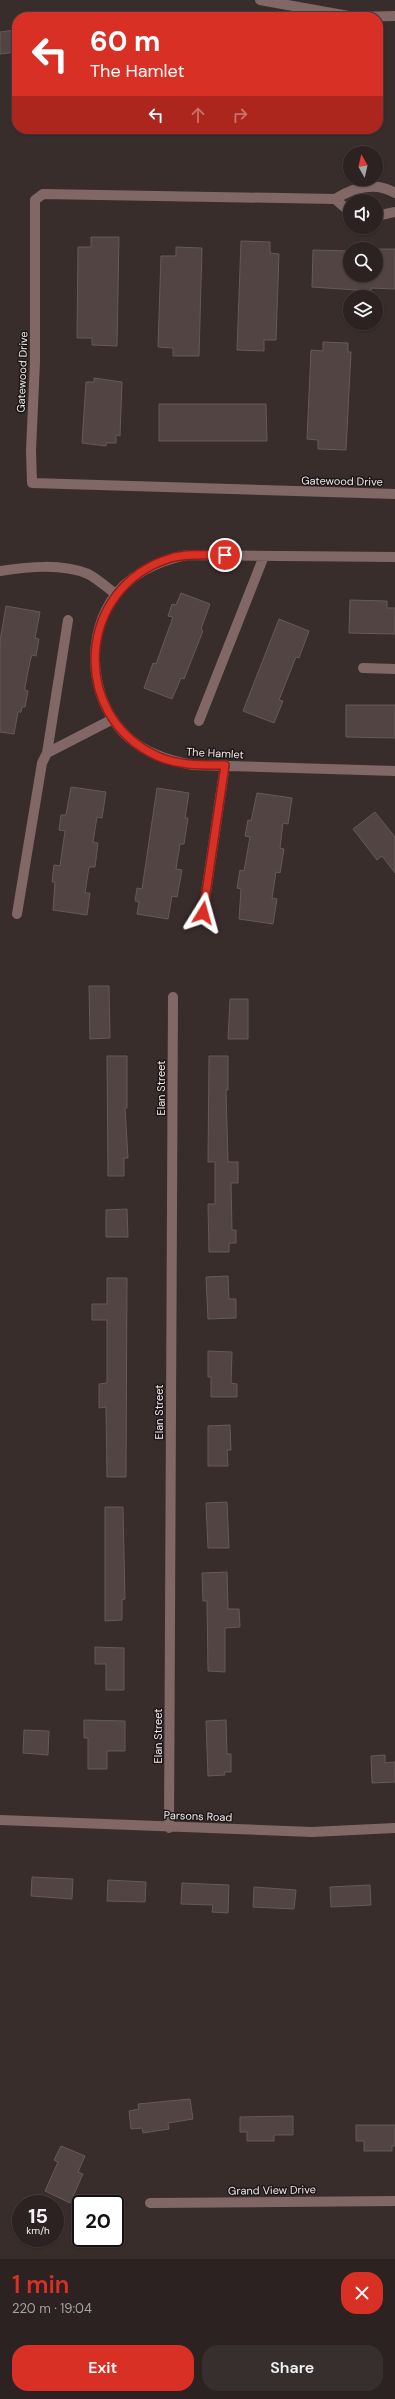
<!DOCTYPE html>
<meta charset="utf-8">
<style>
:root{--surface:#2b2221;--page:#372f2e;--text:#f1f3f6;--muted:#a6a4a5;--line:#473f3f;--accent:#d93025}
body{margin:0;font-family:"DM Sans",sans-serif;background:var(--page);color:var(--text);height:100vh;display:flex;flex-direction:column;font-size:15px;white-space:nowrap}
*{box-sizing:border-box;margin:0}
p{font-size:13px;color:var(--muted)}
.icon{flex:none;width:22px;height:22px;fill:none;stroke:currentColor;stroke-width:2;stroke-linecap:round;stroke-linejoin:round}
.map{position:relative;height:2259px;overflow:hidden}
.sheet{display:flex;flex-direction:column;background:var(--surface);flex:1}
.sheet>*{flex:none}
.top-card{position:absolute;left:12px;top:12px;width:371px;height:122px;border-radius:16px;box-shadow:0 1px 3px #0004,0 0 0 1px var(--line);background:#d93025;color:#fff;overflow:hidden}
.needle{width:26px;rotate:352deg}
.controls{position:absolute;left:343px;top:146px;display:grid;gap:8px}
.controls a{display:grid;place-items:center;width:40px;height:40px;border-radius:50%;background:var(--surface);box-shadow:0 1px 3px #0004,0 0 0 1px var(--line);font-size:20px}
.speed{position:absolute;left:12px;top:2195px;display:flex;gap:8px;font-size:20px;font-weight:700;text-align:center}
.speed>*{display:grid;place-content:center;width:52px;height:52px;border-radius:50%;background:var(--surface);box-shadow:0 1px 3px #0004,0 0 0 1px var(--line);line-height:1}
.speed small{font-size:10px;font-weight:400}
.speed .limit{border:2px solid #111;border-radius:6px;background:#fff;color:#111}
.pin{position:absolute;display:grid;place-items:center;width:34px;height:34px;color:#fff;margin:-17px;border:2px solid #fff;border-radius:50%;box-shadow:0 1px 4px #0007}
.me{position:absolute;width:44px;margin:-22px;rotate:8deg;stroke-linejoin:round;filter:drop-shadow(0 0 3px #0008)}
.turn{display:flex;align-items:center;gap:14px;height:84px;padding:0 12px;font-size:18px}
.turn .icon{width:52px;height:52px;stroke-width:2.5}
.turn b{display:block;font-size:28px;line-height:34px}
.lanes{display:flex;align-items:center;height:38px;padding:0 12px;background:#0003;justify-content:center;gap:20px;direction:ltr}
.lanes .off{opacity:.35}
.round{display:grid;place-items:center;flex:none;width:42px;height:42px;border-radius:16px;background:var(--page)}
.head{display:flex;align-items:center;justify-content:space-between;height:68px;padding:0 12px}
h1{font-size:24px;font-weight:600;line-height:30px;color:var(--accent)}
.action{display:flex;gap:8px;margin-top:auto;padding:8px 12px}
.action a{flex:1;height:46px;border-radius:16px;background:var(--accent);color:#fff;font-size:16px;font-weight:600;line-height:46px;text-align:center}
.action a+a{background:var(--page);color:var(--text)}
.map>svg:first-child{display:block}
.building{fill:#514443;stroke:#665957}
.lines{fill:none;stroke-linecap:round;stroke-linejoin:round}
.minor{stroke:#816866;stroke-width:10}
.route-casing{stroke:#8d1f18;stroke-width:10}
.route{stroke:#d93025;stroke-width:7}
.labels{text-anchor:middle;stroke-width:3;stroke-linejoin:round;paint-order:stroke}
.street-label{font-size:11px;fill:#f0e8e7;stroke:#1d1717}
</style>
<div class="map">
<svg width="395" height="2259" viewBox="0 0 395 2259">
<rect width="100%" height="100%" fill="#392d2c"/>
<path class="building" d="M15 30 17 52 0 54V32Z
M91 237H119L117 346 92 345V338H77L78 247H91Z
M241 241 270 242V253L279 254 276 340H264V351L237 350Z
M176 247 202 248 199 356H173V348L158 347 161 256H176Z
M376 249H395V289L371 288V291L312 287 313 250 350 251V275H376Z
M323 342 348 343V352H351L346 450 318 449V440L307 439 311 350 323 351Z
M94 378 122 382 120 436 116 435V443H106V446L82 443 86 382H94Z
M159 404H266L267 441H159Z
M181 593 210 604 201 629 203 631 184 679 181 678 172 699 144 688 153 663 156 664 173 617 168 616 172 604 176 605Z
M350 600 387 601V608H395V634L349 633Z
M6 606 40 612 35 638 39 639 36 656 32 655 30 661 25 687V690L28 691 25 707H22L21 712H18L14 734 0 732V641Z
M279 619 309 631 299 658 296 657 279 700 283 701 274 723 243 711Z
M346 705H395V738L346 737Z
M71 787 106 792 102 818 97 817 93 842 98 843 95 867H89L85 893H90L87 915 53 910 55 882H52L54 865 60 866 65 831 59 830 61 815H66Z
M157 788 189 793 185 818H188L184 844H180L176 869 182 870 177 897 172 896 168 919 137 914 139 902 135 901 137 888 142 889Z
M257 793 292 798 288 824 283 823 280 848 284 849 280 873 276 872 272 898 277 899 273 924 239 919 241 889 237 888 240 870 244 871 250 837 245 836 248 820 251 821Z
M375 812 395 837V873L382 856 377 860 353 829Z
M89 986H109L110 1038 90 1039Z
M230 999H248V1039H228Z
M107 1056H127V1108H125L128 1158H124V1176H108Z
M209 1056H228V1090H226L228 1162H238V1183H231L232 1230H236V1243H229V1252H209L208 1204H215V1162H208Z
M127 1209 128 1237H106V1210Z
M228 1276 229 1299H236V1318L208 1319 206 1277Z
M107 1278H127L126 1477H107L106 1407 99 1408V1384L107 1383V1320H92V1304H107Z
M208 1351 232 1352 231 1383 237 1384V1397H211V1377H208Z
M230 1425 231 1450H227L228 1466H208V1426Z
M227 1502 229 1548H208L206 1503Z
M105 1507H123L125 1599 122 1600V1620L105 1621Z
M227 1572 228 1609H239L240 1627 225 1628V1672L208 1671 207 1601H203L202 1573Z
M95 1647 124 1648V1690H106V1664H95Z
M84 1720 125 1721V1751H107V1769H88V1738H84Z
M226 1720 227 1754H231V1772H224L225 1775 208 1776 206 1721Z
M24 1730 49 1731 48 1755 23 1753Z
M385 1755V1763L395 1762V1782L372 1783 371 1756Z
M32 1877 73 1879 72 1899 31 1896Z
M108 1880 146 1882 145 1902 107 1901Z
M182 1883 229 1885 228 1913 212 1912 213 1905 181 1904Z
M370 1885 371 1905 331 1907 330 1887Z
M254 1887 296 1890 294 1909 253 1907Z
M190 2099 193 2119 168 2123 169 2129 143 2133 142 2128 131 2129 129 2111 139 2109 138 2104Z
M293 2116V2135H274V2141H247V2132H240V2117Z
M356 2125H395V2146H392V2151H364V2141H356Z
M61 2146 85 2156 78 2172 83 2174 70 2203 45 2191 58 2162 54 2160Z"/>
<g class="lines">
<path class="minor" d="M260 0 354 17 395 16
M395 193C375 181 353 188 335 199L43 194 35 200V362L31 450 32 483 395 494
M335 199 350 212
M376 216 395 212
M395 557 187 555C159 560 126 576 111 601 84 644 92 705 129 738 147 754 170 761 193 765L395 771
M0 571C28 567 61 563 88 574 98 579 107 588 116 594
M363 668 395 669
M199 721 264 556
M47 753 68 620
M203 913 225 765
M17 914 42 763 47 753 113 719
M0 1820 312 1832 395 1828
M169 1828 173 997
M150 2203 395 2201"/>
</g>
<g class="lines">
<defs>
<path id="route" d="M203 913 225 765C202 765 179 766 157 756 68 715 77 586 171 558 188 553 207 555 225 555"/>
</defs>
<use href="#route" class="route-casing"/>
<use href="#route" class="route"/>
</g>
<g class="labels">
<g class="street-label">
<text transform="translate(22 372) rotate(-88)" y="4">Gatewood Drive</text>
<text transform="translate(342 481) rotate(1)" y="4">Gatewood Drive</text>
<text transform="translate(215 753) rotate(3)" y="4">The Hamlet</text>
<text transform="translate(161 1088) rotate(-90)" y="4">Elan Street</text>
<text transform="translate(159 1412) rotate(-90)" y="4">Elan Street</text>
<text transform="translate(158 1736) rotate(-90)" y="4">Elan Street</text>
<text transform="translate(198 1816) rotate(2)" y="4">Parsons Road</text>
<text transform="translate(272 2190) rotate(-1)" y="4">Grand View Drive</text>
</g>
</g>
</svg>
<div class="controls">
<a><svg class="needle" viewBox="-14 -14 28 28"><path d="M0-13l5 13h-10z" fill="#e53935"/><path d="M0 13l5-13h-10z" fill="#a6a4a5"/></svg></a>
<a><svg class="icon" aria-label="sound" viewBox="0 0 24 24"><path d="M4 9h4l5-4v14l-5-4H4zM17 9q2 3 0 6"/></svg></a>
<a><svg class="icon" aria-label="search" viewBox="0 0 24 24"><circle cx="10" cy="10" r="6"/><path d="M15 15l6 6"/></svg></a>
<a><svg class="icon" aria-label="layers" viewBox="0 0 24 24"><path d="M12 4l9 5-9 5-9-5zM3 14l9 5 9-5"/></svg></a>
</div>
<div class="speed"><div>15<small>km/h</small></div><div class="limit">20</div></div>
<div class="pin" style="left:225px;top:555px;background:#d93025"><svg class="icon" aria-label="arrive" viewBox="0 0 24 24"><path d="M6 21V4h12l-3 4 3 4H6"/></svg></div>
<svg class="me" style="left:203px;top:913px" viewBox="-20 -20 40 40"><path d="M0-17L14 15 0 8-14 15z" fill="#d93025" stroke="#fff" stroke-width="4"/></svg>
<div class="top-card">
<div class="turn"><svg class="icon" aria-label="left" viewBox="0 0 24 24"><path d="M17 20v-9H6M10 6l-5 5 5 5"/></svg><div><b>60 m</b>The Hamlet</div></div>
<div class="lanes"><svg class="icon" aria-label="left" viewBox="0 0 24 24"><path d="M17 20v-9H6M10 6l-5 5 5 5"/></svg><svg class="icon off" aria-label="ahead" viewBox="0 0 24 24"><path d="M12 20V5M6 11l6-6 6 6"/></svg><svg class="icon off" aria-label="right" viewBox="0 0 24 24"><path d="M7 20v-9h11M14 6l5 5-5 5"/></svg></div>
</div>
</div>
<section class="sheet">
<div class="head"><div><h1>1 min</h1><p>220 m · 19:04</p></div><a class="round" style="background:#d93025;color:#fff"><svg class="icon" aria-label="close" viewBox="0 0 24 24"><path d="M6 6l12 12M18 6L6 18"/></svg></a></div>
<div class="action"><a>Exit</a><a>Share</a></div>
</section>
